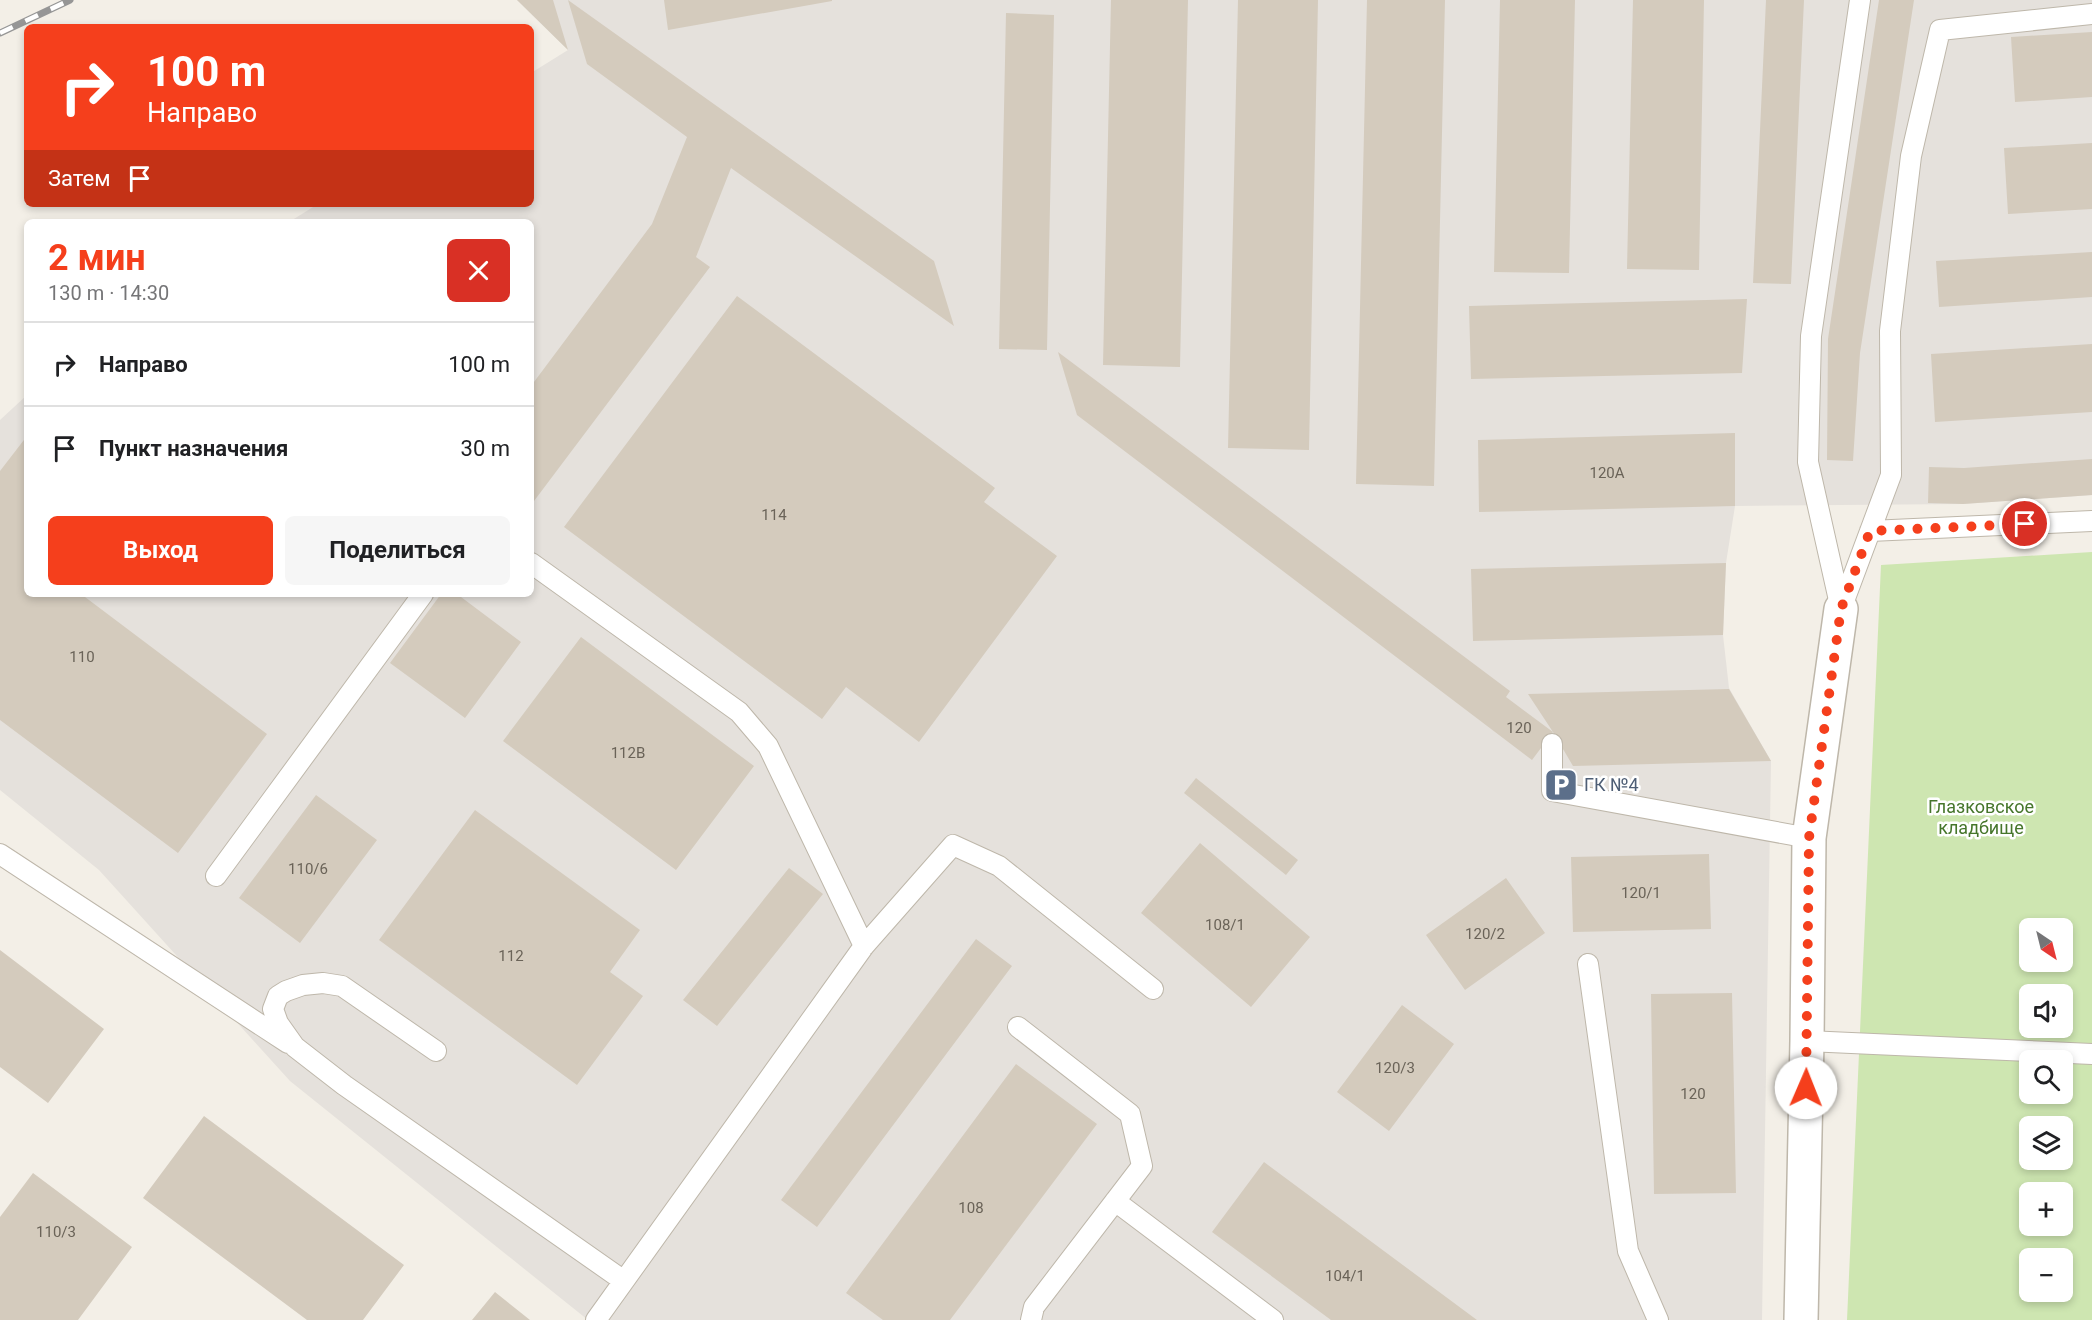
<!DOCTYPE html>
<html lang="ru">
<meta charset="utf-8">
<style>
:root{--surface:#fff;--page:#f6f6f6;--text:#202124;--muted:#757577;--line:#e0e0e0;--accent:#f53f1c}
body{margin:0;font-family:Roboto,sans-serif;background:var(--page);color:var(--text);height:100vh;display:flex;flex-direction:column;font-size:22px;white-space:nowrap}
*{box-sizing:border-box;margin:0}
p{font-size:20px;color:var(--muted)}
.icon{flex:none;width:33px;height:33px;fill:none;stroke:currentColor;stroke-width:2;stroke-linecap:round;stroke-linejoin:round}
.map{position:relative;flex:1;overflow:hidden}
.sheet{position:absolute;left:24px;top:219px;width:510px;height:378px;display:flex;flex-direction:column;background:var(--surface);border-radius:9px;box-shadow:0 3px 9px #0003}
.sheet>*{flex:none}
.hud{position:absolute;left:24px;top:24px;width:510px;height:183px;border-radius:9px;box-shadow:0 3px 9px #0003;background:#f53f1c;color:#fff;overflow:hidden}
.needle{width:39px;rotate:145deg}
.controls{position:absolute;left:2019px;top:918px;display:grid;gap:12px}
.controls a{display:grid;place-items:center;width:54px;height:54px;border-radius:9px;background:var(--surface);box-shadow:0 3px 9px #0003;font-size:30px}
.pin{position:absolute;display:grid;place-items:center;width:51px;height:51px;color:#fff;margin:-26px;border:3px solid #fff;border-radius:50%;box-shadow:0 2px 6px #0007}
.me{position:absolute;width:66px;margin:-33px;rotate:1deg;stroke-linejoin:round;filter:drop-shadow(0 0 4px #0008)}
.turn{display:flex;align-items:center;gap:21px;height:126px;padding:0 24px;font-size:27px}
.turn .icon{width:78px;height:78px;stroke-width:2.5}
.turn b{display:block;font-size:42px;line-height:51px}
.then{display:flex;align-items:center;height:57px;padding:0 24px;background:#0003;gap:12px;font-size:22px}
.round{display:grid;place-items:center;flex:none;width:63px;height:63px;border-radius:9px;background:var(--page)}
.overview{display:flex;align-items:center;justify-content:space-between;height:102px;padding:0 24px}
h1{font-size:36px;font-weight:700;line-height:45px;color:var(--accent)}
.action{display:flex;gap:12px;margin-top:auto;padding:12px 24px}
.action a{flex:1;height:69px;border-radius:9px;background:var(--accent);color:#fff;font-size:24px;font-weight:700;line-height:69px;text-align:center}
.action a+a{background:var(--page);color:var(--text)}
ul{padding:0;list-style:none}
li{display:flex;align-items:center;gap:18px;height:84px;padding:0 24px;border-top:2px solid var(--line)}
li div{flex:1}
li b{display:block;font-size:22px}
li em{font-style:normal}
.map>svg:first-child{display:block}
.industrial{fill:#e5e1dc}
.green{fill:#cee6b1;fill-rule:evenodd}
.building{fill:#d4cbbd}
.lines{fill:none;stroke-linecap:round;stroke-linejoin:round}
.service-casing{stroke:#beb7aa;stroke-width:22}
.minor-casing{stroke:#beb7aa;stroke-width:36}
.service{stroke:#fff;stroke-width:20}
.minor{stroke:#fff;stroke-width:33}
.rail-casing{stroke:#969696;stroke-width:7}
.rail{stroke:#fff;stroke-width:4.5;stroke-dasharray:14;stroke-linecap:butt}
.route{stroke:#f53f1c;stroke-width:10;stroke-dasharray:0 18}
.labels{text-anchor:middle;stroke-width:5;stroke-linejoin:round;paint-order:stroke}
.number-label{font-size:15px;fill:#6a6358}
.service-label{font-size:18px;fill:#4e5e75;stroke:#fff;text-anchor:start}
.park-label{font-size:18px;fill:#46762b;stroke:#fff}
</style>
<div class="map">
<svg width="2092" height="1320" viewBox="0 0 2092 1320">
<rect width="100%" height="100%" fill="#f3efe7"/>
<path class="industrial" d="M517 0H2092V495L1963 504 1735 506 1726 563 1723 635 1729 688 1771 761 1762 1320H588L290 1081 99 870 0 790V420L27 395V594H531V222H289L318 204H531V73L568 50Z"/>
<path class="green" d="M2092 552V1320H1847L1881 565ZM2030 928H2062V962H2030ZM2030 994H2062V1028H2030ZM2030 1060H2062V1094H2030ZM2030 1126H2062V1160H2030ZM2030 1192H2062V1226H2030ZM2030 1258H2062V1292H2030Z"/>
<path class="building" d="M517 0H553L568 50Z
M568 0 934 261 954 326 731 168 696 257 710 267 531 505V386L652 224 687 137 587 64Z
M664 0H832V1L668 30Z
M1111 0H1188L1180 367 1103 365Z
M1238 0H1318L1309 450 1228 448Z
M1367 0H1445L1434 486 1356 484Z
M1500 0H1575L1569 273 1494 272Z
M1633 0H1704L1699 270 1627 269Z
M1766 0H1804L1791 284 1753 283Z
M1879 0H1914L1860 353 1853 461 1827 460 1828 339Z
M1006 13 1054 15 1047 350 999 349Z
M2092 32V97L2015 102 2011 37Z
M2092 143V209L2008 214 2004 148Z
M2092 252V297L1939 307 1936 261Z
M737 296 995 488 984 502 1057 556 919 742 846 687 822 719 564 527Z
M1747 299 1742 373 1471 379 1469 306Z
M2092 344V412L1935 422 1931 354Z
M1058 352 1510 691 1506 697 1553 732 1528 694 1729 689 1771 761 1573 766 1553 732 1532 760 1077 415Z
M1735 433V506L1479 512 1478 440Z
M27 436V594H81L267 734 178 853 0 720V471Z
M2092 459V495L1963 504 1928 503 1929 467 1964 468Z
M1726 563 1723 635 1473 641 1471 569Z
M441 594H457L521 642 465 718 390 663Z
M581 637 754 766 676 870 503 741Z
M1196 778 1298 860 1286 875 1184 793Z
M316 795 377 840 300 943 239 898Z
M475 810 640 930 610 972 643 996 577 1085 379 940Z
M1200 843 1310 937 1251 1007 1141 913Z
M1709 854 1711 929 1573 932 1571 857Z
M789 868 823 894 717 1026 683 1000Z
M1506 878 1545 933 1465 990 1426 935Z
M976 939 1012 966 817 1227 781 1200Z
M0 950 104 1029 48 1103 0 1067Z
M1732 993 1736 1193 1654 1194 1651 994Z
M1402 1005 1454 1044 1389 1131 1337 1092Z
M1016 1064 1097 1124 950 1320H883L846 1293Z
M204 1116 404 1265 363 1320H307L143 1198Z
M1264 1162 1477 1320H1331L1212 1232Z
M33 1173 132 1247 78 1320H0V1217Z
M495 1292 530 1320H472Z"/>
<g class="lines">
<defs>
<path id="service" d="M1870 531 2092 521
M531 563 739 712 768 746 864 946
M1841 609 1891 475 1890 331 1911 156 1940 30 2092 14
M1841 609 1808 462 1811 336 1860 0
M1552 744V791L1809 838
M0 854 288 1043
M216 876 423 594
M1588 964 1628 1251 1658 1320
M1018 1027 1130 1114 1142 1166 1034 1307 1031 1320
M1807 1041 2092 1054
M436 1051 342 986 323 983 303 985 286 991 278 996 273 1009 278 1023 295 1047 344 1085 624 1281
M1115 1201 1273 1320
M596 1320 864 946 953 845 999 866 1153 989"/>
<path id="minor" d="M1801 1320 1807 1041 1809 838 1841 609"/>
</defs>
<use href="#service" class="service-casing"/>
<use href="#minor" class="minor-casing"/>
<use href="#service" class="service"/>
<use href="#minor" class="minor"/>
<defs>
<path id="rail" d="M0 33 70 0"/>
</defs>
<use href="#rail" class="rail-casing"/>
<use href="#rail" class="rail"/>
</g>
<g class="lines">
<path class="route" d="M1806 1088 1809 838 1841 609 1870 531 2025 524"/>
</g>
<defs>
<symbol id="parking-square" viewBox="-11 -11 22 22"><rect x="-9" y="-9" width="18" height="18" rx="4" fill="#5c6f8a" stroke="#fff"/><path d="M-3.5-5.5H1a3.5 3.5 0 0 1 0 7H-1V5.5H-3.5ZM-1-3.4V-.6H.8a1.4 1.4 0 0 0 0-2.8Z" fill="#fff"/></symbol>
</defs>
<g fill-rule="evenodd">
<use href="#parking-square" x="1542" y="766" width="38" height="38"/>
</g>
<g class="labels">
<g class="number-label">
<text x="1607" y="478">120А</text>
<text x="774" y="520">114</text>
<text x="82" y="662">110</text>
<text x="1519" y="733">120</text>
<text x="628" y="758">112В</text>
<text x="308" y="874">110/6</text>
<text x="1641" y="898">120/1</text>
<text x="1225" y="930">108/1</text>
<text x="1485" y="939">120/2</text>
<text x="511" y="961">112</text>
<text x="1395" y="1073">120/3</text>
<text x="1693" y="1099">120</text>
<text x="971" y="1213">108</text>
<text x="56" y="1237">110/3</text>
<text x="1345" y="1281">104/1</text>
</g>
<g class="service-label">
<text x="1584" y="791">ГК №4</text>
</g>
<g class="park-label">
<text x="1981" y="813">Глазковское<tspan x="1981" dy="21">кладбище</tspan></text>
</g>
</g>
</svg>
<div class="controls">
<a><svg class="needle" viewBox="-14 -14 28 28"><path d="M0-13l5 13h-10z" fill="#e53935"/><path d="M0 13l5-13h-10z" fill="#757577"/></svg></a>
<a><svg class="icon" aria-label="sound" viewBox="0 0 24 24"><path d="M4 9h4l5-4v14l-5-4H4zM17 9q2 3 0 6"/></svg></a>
<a><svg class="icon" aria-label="search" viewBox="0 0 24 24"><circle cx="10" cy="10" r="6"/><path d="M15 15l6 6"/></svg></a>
<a><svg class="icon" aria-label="layers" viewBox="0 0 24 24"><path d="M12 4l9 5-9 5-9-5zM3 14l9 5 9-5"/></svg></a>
<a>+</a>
<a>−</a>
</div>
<div class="pin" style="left:2025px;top:524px;background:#d93025"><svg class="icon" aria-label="arrive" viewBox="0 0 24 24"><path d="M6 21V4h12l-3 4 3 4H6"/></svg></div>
<svg class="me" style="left:1806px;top:1088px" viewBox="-20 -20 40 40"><circle r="19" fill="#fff"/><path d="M0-13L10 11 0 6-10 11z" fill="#f53f1c"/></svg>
<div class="hud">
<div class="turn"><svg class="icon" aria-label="right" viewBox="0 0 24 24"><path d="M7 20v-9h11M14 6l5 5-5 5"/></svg><div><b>100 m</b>Направо</div></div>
<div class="then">Затем<svg class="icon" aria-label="arrive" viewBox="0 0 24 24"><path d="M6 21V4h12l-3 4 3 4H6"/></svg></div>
</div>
<section class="sheet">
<div class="overview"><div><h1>2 мин</h1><p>130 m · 14:30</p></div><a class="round" style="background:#d93025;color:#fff"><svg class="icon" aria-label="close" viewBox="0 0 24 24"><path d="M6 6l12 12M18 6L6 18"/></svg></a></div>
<ul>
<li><svg class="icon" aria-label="right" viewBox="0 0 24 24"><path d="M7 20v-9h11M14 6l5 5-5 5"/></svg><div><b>Направо</b></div><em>100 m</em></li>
<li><svg class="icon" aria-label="arrive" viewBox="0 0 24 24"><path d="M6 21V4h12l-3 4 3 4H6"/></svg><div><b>Пункт назначения</b></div><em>30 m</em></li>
</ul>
<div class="action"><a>Выход</a><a>Поделиться</a></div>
</section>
</div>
